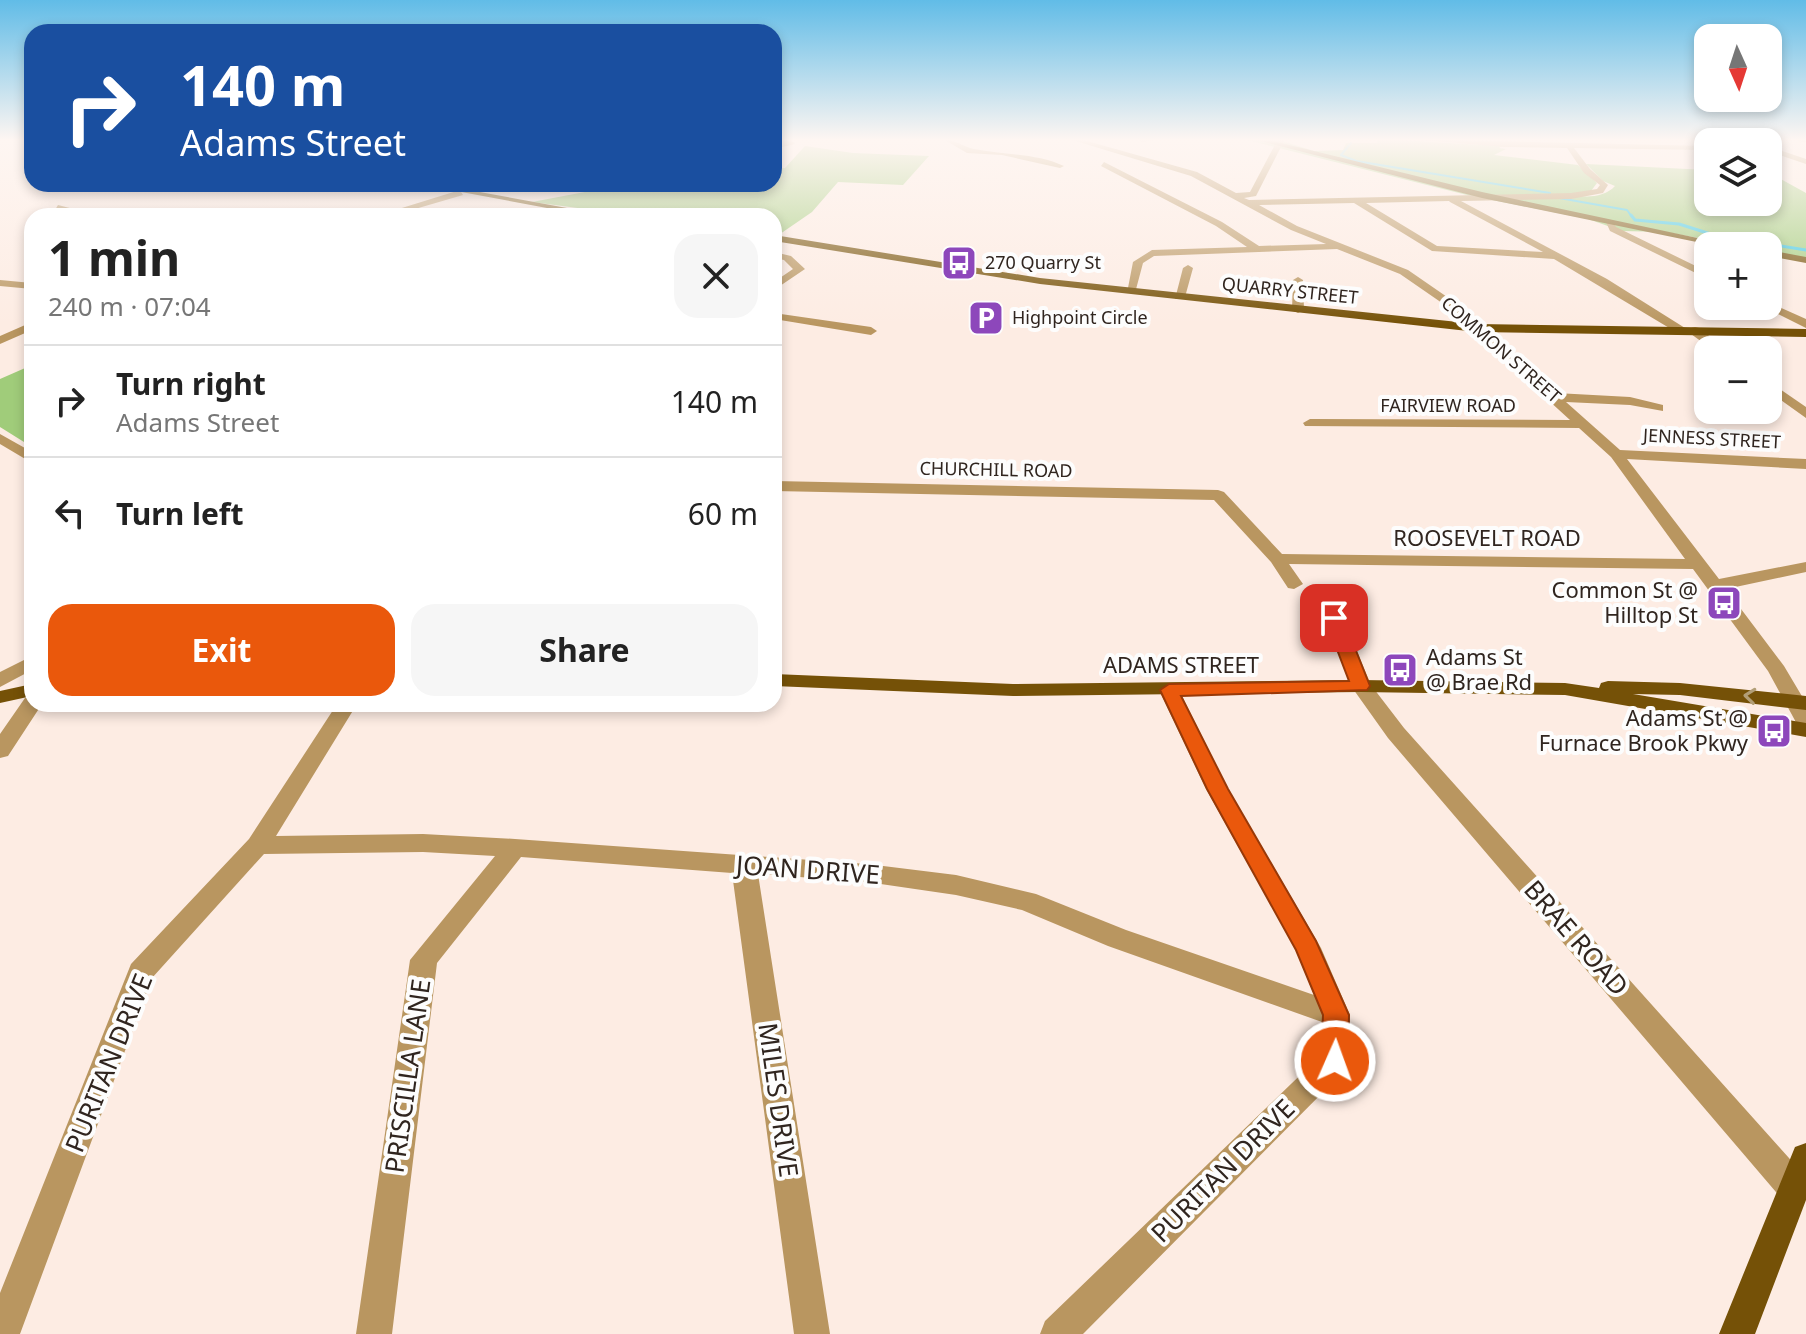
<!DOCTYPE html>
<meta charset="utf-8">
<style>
:root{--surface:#fff;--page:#f6f6f6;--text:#222;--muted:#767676;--line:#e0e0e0;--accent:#ea580c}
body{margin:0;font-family:"Noto Sans",sans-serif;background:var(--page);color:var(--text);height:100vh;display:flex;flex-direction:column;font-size:30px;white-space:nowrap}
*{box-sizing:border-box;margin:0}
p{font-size:26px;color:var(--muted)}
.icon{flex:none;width:44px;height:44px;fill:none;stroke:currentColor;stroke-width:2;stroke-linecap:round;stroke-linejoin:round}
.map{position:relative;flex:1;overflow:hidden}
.details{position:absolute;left:24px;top:208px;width:758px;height:504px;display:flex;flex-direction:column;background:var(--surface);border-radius:24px;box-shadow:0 4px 12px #0003}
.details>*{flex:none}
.top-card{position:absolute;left:24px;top:24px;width:758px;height:168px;border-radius:24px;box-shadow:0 4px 12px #0003;background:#1a4fa0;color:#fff;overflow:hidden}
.needle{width:52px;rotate:177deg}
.fabs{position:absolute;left:1694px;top:24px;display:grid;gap:16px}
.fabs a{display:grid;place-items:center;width:88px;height:88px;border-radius:16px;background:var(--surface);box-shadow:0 4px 12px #0003;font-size:40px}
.pin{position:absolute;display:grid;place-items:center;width:68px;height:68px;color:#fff;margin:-34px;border-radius:16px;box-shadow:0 4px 12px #0006}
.me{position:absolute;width:88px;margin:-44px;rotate:2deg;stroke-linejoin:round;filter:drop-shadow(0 0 6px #0008)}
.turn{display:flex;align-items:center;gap:28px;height:168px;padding:0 24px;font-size:36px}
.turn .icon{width:104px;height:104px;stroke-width:2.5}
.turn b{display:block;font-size:56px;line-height:68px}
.round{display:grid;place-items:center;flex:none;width:84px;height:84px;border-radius:24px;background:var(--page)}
.overview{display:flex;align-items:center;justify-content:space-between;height:136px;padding:0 24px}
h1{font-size:48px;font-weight:700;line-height:60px}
.button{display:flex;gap:16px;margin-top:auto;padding:16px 24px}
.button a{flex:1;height:92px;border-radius:24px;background:var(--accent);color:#fff;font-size:32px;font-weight:700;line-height:92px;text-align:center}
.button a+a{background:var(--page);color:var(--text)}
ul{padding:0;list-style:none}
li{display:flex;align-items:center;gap:24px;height:112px;padding:0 24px;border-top:2px solid var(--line)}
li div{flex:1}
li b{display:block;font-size:30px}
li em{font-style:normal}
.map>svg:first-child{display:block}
.green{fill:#a0cc7a}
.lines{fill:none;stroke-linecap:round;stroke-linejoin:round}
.stream-far1{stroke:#37c8e5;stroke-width:2}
.stream{stroke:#37c8e5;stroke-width:3}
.minor{fill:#b99660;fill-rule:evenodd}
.major{fill:#755107;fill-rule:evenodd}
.oneway{stroke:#b29e76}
.route{fill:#ea580c;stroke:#983908;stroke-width:2}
.labels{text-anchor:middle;stroke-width:8;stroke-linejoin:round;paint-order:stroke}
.far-poi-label{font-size:18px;fill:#30251f;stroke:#fdfdfd;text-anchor:start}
.far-street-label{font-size:18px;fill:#30251f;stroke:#fdfdfd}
.street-label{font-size:22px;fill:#30251f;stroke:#fdfdfd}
.poi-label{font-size:22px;fill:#30251f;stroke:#fdfdfd;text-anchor:end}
.near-street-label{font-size:26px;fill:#30251f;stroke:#fdfdfd}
</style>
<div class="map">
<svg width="1806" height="1334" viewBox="0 0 1806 1334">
<rect width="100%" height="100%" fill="#fdece3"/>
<path class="green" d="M1243 139H1276L1314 151 1343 150 1346 143H1377L1378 139 1502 146 1499 148 1506 149 1494 155 1578 165 1597 183 1591 191 1573 195C1587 198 1605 197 1615 186L1603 181 1586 164 1708 170V202H1768V177H1777L1806 193V258L1768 251V246H1741L1666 232 1622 231 1588 219 1467 195Z
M805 146 853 153 929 156 903 185 838 182 812 212 780 234 774 233V216H638L532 202 627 184H774V169L785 168Z
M32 365V447L0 427V379Z"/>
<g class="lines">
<path class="stream-far1" d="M1351 143 1341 155 1356 161 1550 193
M1559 198 1627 210 1632 217"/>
<path class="stream" d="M1631 215 1635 220 1679 224 1717 236 1806 250"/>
<path class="minor" d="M774 139 794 142 795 144 774 149V145L779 144 774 143Z
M943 139C955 139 963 147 974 149 1003 155 1037 153 1064 166L1060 168 1002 155 967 153Z
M1069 139H1080L1197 172 1236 193 1250 192 1278 139H1285L1256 196 1244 198 1249 200 1571 193 1597 189 1600 185 1584 173 1567 148 1504 147 1411 139 1708 146V150L1574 148 1590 169 1608 185 1603 193 1571 199 1461 201 1607 279 1685 328V334L1681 335 1554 259 1432 251 1354 203 1259 205 1297 226 1408 270 1450 299 1556 393 1630 397 1663 405V411L1630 405 1566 402 1620 450 1806 459V469L1627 459 1719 579 1806 562V572L1726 589 1784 666 1806 703V728L1798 726 1768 671 1693 569 1289 564 1303 584 1294 589 1288 588 1271 562 1214 500 774 491V481L1218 490 1224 492 1282 554 1685 559 1611 457 1579 428 1305 426 1303 423 1310 419 1570 420 1442 303 1400 274 1337 249 1154 256 1143 263 1135 293H1127L1133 262 1152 250 1247 247 1216 226 1101 166 1104 162 1222 222 1259 246 1326 244 1291 230 1191 176ZM1449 201 1450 202 1543 252 1437 246 1366 203Z
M1161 139 1142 142 1138 140 1139 139Z
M1768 146 1806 159V164L1768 151Z
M460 190 463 195 391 216H376Z
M58 205 93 214 95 216 55 210Z
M480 211 483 216H448Z
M263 213H304L309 216H258Z
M1605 220H1611L1616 227 1708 272V279L1610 231Z
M774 252 791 256 805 269 774 290V282L793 269 784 260 774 258Z
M1188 265 1193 268 1185 297 1175 299 1183 268Z
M1298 277 1303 280 1304 310 1298 313 1292 310 1293 280Z
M0 280 32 283V289L0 286Z
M1768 302 1806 319V328L1764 307Z
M774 313 871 327 877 331 871 335 774 319Z
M32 322V330L0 344V336Z
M1695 327 1699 328 1727 350H1713L1691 334V328Z
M1768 381 1806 407V418L1768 391Z
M0 434 32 452V463L0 444Z
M1334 612 1343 618 1371 685 1404 728 1806 1177V1199L1794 1204 1782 1199 1388 738 1351 686 1325 618Z
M32 656V670L0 687V672Z
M1169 684 1179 690 1228 789 1321 948 1350 1015V1061L1345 1070 1083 1334H1040L1045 1321 1320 1056 1322 1022 1108 946 1022 910 956 895 867 882 758 874 830 1334H794L732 873 521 857 437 963 392 1334H356L410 960 495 856 423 852 264 854 152 978 20 1334H0V1293L131 964 249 839 337 704H357L276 836 423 834 515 839 867 864 956 875 1036 894 1126 930 1314 995 1296 950 1206 789 1159 690Z
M32 696V704H42L8 756 0 758V734L25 698Z"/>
<path class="major" d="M1253 139H1265L1482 192 1735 246H1716L1482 198Z
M1797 139H1806V142L1798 141Z
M418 184H436L611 216H590Z
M774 235 1040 278 1477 324 1806 329V337L1477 332 1040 284 774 241Z
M1768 250 1806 257V263L1768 256Z
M774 674 1013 684 1361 680 1565 683 1599 688 1601 683 1608 681 1680 683 1806 696V710L1680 695 1633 694 1806 723V737L1565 695 1361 692 1013 696 774 686Z
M32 684V696L0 703V691Z
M1806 1143V1200L1755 1334H1719L1795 1147Z"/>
</g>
<defs><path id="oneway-chevron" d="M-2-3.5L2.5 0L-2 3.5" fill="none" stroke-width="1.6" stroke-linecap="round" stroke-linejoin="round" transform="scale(2)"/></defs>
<use class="oneway" href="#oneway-chevron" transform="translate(1750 696) rotate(-174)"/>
<linearGradient id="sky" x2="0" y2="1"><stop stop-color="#61bce7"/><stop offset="0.43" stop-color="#fef6f2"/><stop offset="1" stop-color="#fef6f2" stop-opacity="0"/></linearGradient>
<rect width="1806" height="325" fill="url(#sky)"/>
<path class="route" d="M1334 613 1343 618 1370 686 1367 690 1181 696 1228 789 1316 941 1349 1015 1348 1061 1344 1069 1335 1073 1325 1069 1321 1061 1323 1015 1296 950 1207 789 1160 690 1169 684 1349 681 1325 618Z"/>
<defs>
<symbol id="bus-square" viewBox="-11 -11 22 22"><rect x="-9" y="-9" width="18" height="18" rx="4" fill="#8d47bb" stroke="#fdfdfd"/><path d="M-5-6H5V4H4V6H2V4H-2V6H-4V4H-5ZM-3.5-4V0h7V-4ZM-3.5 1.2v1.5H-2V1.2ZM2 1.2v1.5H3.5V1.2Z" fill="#fff"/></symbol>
<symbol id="parking-square" viewBox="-11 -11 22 22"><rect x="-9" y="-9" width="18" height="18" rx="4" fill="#8d47bb" stroke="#fdfdfd"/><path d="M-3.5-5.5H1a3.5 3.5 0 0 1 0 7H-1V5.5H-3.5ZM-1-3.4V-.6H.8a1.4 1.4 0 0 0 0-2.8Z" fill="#fff"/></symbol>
</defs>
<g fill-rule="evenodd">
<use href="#bus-square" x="939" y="243" width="40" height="40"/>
<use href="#parking-square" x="966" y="298" width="40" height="40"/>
<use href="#bus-square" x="1704" y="583" width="40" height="40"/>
<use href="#bus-square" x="1380" y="650" width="40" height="40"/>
<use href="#bus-square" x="1754" y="711" width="40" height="40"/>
</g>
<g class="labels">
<g class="far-poi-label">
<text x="985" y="269">270 Quarry St</text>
<text x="1012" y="324">Highpoint Circle</text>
</g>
<g class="far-street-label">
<text transform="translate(1290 291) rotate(6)" y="6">QUARRY STREET</text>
<text transform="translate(1501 350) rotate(41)" y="6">COMMON STREET</text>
<text x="1448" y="412">FAIRVIEW ROAD</text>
<text transform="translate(1712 439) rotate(3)" y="6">JENNESS STREET</text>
<text transform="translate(996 470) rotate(1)" y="6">CHURCHILL ROAD</text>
</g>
<g class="street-label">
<text x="1487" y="546">ROOSEVELT ROAD</text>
<text x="1181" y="673">ADAMS STREET</text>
</g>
<g class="poi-label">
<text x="1698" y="598">Common St @<tspan x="1698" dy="25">Hilltop St</tspan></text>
<text x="1426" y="665" text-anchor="start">Adams St<tspan x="1426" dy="25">@ Brae Rd</tspan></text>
<text x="1748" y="726">Adams St @<tspan x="1748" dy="25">Furnace Brook Pkwy</tspan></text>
</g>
<g class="near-street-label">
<text transform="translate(808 870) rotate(4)" y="9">JOAN DRIVE</text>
<text transform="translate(1576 938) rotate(49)" y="9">BRAE ROAD</text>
<text transform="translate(109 1063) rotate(-68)" y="9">PURITAN DRIVE</text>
<text transform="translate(408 1076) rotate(-82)" y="9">PRISCILLA LANE</text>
<text transform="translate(778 1100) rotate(82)" y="9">MILES DRIVE</text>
<text transform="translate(1223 1171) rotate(-45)" y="9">PURITAN DRIVE</text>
</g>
</g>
</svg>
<div class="fabs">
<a><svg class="needle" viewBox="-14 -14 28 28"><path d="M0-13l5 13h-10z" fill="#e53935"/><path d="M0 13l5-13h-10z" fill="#767676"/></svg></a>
<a><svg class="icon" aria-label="layers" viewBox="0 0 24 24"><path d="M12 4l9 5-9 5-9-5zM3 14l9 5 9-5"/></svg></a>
<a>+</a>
<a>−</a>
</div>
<div class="pin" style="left:1334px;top:618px;background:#d93025"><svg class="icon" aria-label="arrive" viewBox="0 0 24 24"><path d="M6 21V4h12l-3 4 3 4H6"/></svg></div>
<svg class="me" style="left:1335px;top:1061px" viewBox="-20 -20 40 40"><circle r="17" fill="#ea580c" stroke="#fff" stroke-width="3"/><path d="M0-11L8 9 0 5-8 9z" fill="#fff"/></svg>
<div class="top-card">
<div class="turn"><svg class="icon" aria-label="right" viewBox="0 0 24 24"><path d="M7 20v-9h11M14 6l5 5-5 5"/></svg><div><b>140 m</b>Adams Street</div></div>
</div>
<section class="details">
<div class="overview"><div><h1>1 min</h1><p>240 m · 07:04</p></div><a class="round"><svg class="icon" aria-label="close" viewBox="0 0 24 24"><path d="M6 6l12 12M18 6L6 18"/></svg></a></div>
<ul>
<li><svg class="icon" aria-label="right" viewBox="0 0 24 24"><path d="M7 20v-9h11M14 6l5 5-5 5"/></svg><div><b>Turn right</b><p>Adams Street</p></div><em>140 m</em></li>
<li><svg class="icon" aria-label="left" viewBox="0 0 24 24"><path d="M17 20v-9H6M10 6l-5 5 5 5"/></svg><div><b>Turn left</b></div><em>60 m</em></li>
</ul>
<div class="button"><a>Exit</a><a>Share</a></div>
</section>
</div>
